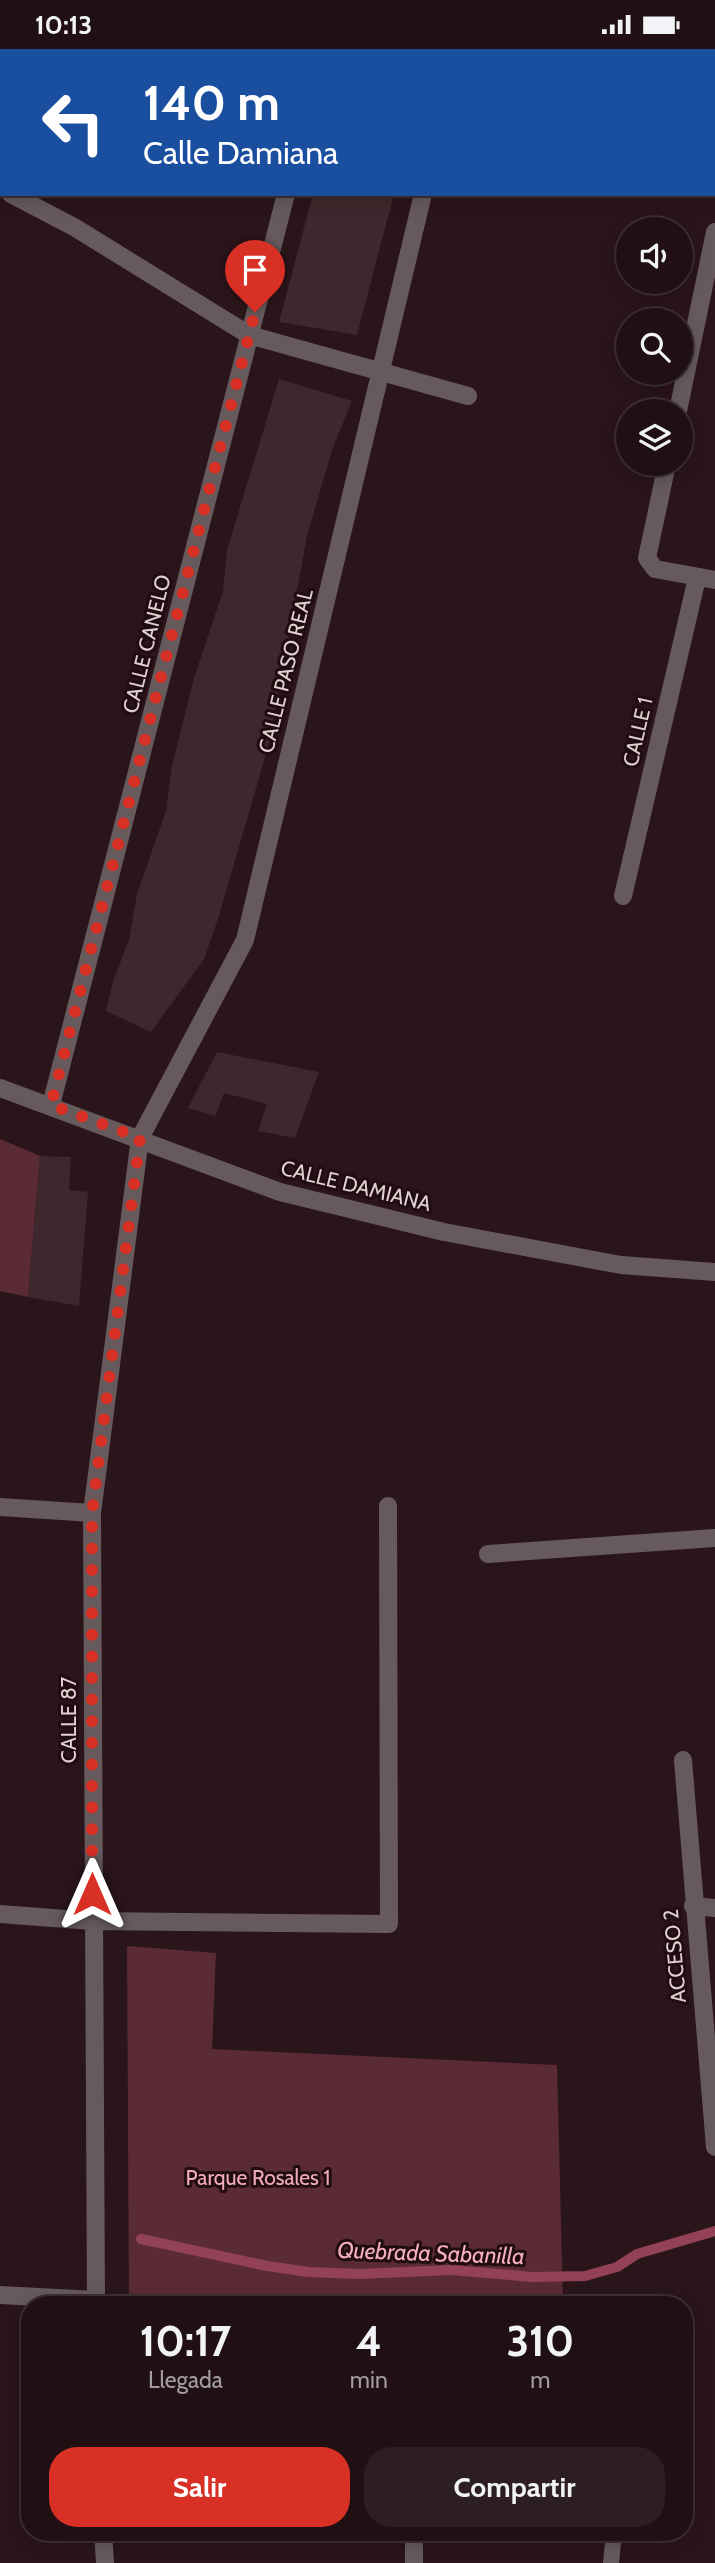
<!DOCTYPE html>
<html lang="es">
<style>
:root{--surface:#201014;--page:#2d1e22;--text:#f1f3f6;--muted:#a29da0;--line:#3d3034;--accent:#d93025}
body{margin:0;font-family:Cabin,sans-serif;background:var(--page);color:var(--text);height:100vh;display:flex;flex-direction:column;font-size:26px;white-space:nowrap}
*{box-sizing:border-box;margin:0}
p{font-size:23px;color:var(--muted)}
.icon{flex:none;width:38px;height:38px;fill:none;stroke:currentColor;stroke-width:2;stroke-linecap:round;stroke-linejoin:round}
.map{position:relative;flex:1;overflow:hidden}
.drawer{position:absolute;left:21px;top:2247px;width:672px;height:245px;display:flex;flex-direction:column;background:var(--surface);border-radius:28px;box-shadow:0 4px 18px #0003,0 0 0 2px var(--line)}
.drawer>*{flex:none}
.guide{position:absolute;left:0px;top:0px;width:716px;height:147px;box-shadow:0 4px 18px #0003,0 0 0 2px var(--line);background:#1a4fa0;color:#fff;overflow:hidden}
.tools{position:absolute;left:616px;top:168px;display:grid;gap:14px}
.tools a{display:grid;place-items:center;width:77px;height:77px;border-radius:50%;background:var(--surface);box-shadow:0 4px 18px #0003,0 0 0 2px var(--line);font-size:35px}
.pin{position:absolute;display:grid;place-items:center;width:60px;height:60px;color:#fff;margin:-72px -30px;border-radius:50% 50% 50% 0;rotate:-45deg;box-shadow:0 0 7px #0007}
.pin .icon{rotate:45deg}
.me{position:absolute;width:77px;margin:-38px;rotate:0deg;stroke-linejoin:round;filter:drop-shadow(0 0 5px #0008)}
.turn{display:flex;align-items:center;gap:24px;height:147px;padding:0 28px;font-size:32px}
.turn .icon{width:91px;height:91px;stroke-width:2.5}
.turn b{display:block;font-size:49px;line-height:60px}
.eta{display:flex;justify-content:space-evenly;align-items:center;height:119px;text-align:center}
.eta b{font-size:42px;font-weight:700;line-height:49px}
.primary-button{display:flex;gap:14px;margin-top:auto;padding:14px 28px}
.primary-button a{flex:1;height:80px;border-radius:28px;background:var(--accent);color:#fff;font-size:28px;font-weight:700;line-height:80px;text-align:center}
.primary-button a+a{background:var(--page);color:var(--text)}
.status{display:flex;justify-content:space-between;align-items:center;height:49px;padding:0 35px;background:var(--surface);direction:ltr}
.status svg{height:19px;fill:currentColor}
.map>svg:first-child{display:block}
.green{fill:#5a2b36}
.lines{fill:none;stroke-linecap:round;stroke-linejoin:round}
.stream{stroke:#934156;stroke-width:10}
.building{fill:#3f282d}
.service{stroke:#665a5c;stroke-width:16}
.minor{stroke:#665a5c;stroke-width:18}
.tertiary{stroke:#665a5c;stroke-width:18}
.route{stroke:#d93025;stroke-width:12;stroke-dasharray:0 21.6}
.labels{text-anchor:middle;stroke-width:6;stroke-linejoin:round;paint-order:stroke}
.street-label{font-size:21px;fill:#dfd0d2;stroke:#200c11}
.park-label{font-size:21px;fill:#f3acb9;stroke:#200c11}
.water-label{font-size:23px;font-style:italic;fill:#f6afbc;stroke:#200c11}
</style>
<div class="status"><b>10:13</b><svg viewBox="0 0 49 12"><path d="M0 12V9h3v3zM5 12V6h3v6zM10 12V3h3v9zM15 12V0h3v12zM26 1h20v11H26zM47 4h2v5h-2z"/></svg></div>
<div class="map">
<svg width="715" height="2514" viewBox="0 0 715 2514">
<rect width="100%" height="100%" fill="#2a151a"/>
<path class="green" d="M0 1090 40 1107 28 1248 0 1242Z
M127 1897 216 1904 212 2000 557 2016 563 2254 129 2256Z"/>
<g class="lines">
<path class="stream" d="M141 2190 267 2217 308 2223 359 2225 451 2221 533 2228 585 2227 617 2218 637 2205 715 2182"/>
</g>
<path class="building" d="M313 145H394L357 286 279 273Z
M279 330 352 352 332 401 307 487 268 698 218 870 204 910 151 983 106 962 113 932 129 891 137 845 166 762 172 717 194 629 223 542 227 501Z
M217 1003 319 1023 295 1089 258 1082 267 1055 224 1044 215 1067 188 1059Z
M40 1107 71 1108 69 1141 88 1143 79 1257 28 1248Z"/>
<g class="lines">
<path class="service" d="M611 2514 614 2483"/>
<path class="minor" d="M210 0 213 2
M325 2V0
M456 2 457 0
M11 145 74 178 249 286 468 347
M678 362 715 183
M667 415 647 509 655 520 715 531
M623 847 697 529
M51 1056 286 145
M0 1458 92 1464
M488 1505 715 1489
M683 1711 715 2098
M693 1857 715 1859
M0 1865 92 1872 389 1875 388 1457
M0 2246 96 2251
M96 2256 92 1464 140 1089 245 891 423 145
M103 2483 105 2514
M414 2514V2483"/>
<path class="tertiary" d="M0 1039 280 1143 444 1183 621 1216 715 1223"/>
</g>
<g class="lines">
<path class="route" d="M92 1845V1464L140 1089 51 1056 255 263"/>
</g>
<g class="labels">
<g class="street-label">
<text transform="translate(147 595) rotate(-76)" y="7">CALLE CANELO</text>
<text transform="translate(286 622) rotate(-76)" y="7">CALLE PASO REAL</text>
<text transform="translate(638 683) rotate(-77)" y="7">CALLE 1</text>
<text transform="translate(356 1137) rotate(14)" y="7">CALLE DAMIANA</text>
<text transform="translate(69 1671) rotate(-90)" y="7">CALLE 87</text>
<text transform="translate(675 1907) rotate(-95)" y="7">ACCESO 2</text>
</g>
<g class="park-label">
<text x="258" y="2136">Parque Rosales 1</text>
</g>
<g class="water-label">
<text transform="translate(431 2204) rotate(2)" y="8">Quebrada Sabanilla</text>
</g>
</g>
</svg>
<div class="tools">
<a><svg class="icon" aria-label="sound" viewBox="0 0 24 24"><path d="M4 9h4l5-4v14l-5-4H4zM17 9q2 3 0 6"/></svg></a>
<a><svg class="icon" aria-label="search" viewBox="0 0 24 24"><circle cx="10" cy="10" r="6"/><path d="M15 15l6 6"/></svg></a>
<a><svg class="icon" aria-label="layers" viewBox="0 0 24 24"><path d="M12 4l9 5-9 5-9-5zM3 14l9 5 9-5"/></svg></a>
</div>
<div class="pin" style="left:255px;top:263px;background:#d93025"><svg class="icon" aria-label="arrive" viewBox="0 0 24 24"><path d="M6 21V4h12l-3 4 3 4H6"/></svg></div>
<svg class="me" style="left:92px;top:1845px" viewBox="-20 -20 40 40"><path d="M0-17L14 15 0 8-14 15z" fill="#d93025" stroke="#fff" stroke-width="4"/></svg>
<div class="guide">
<div class="turn"><svg class="icon" aria-label="left" viewBox="0 0 24 24"><path d="M17 20v-9H6M10 6l-5 5 5 5"/></svg><div><b>140 m</b>Calle Damiana</div></div>
</div>
<section class="drawer">
<div class="eta">
<div><b>10:17</b><p>Llegada</p></div>
<div><b>4</b><p>min</p></div>
<div><b>310</b><p>m</p></div>
</div>
<div class="primary-button"><a>Salir</a><a>Compartir</a></div>
</section>
</div>
